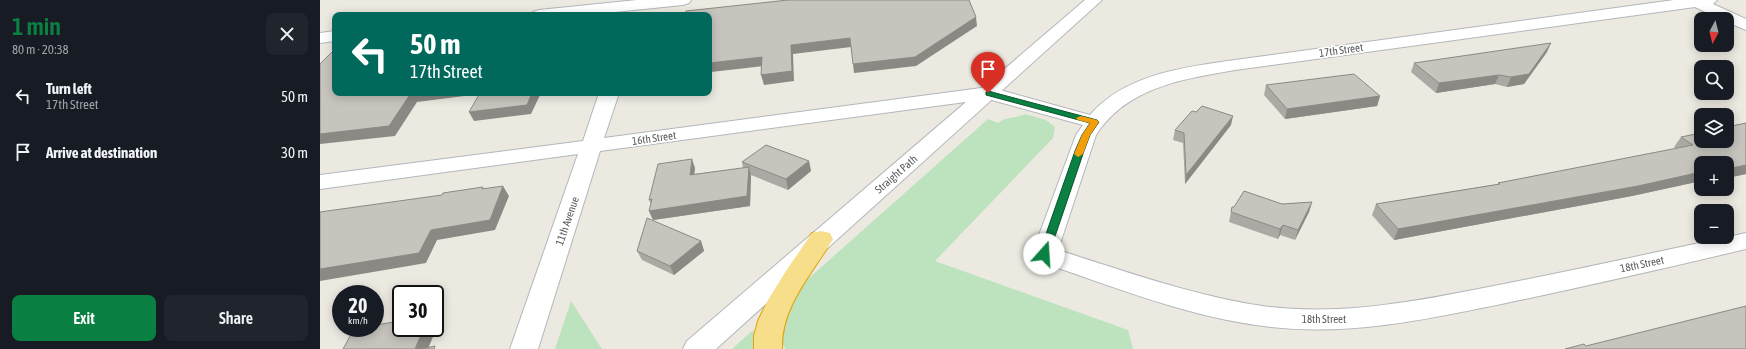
<!DOCTYPE html>
<meta charset="utf-8">
<style>
:root{--surface:#171b24;--page:#20242c;--text:#f1f3f6;--muted:#9ea1a6;--accent:#0b8043}
body{margin:0;font-family:"Asap Condensed",sans-serif;background:var(--page);color:var(--text);height:100vh;display:flex;flex-direction:column;font-size:15px;white-space:nowrap}
*{box-sizing:border-box;margin:0}
p{font-size:13px;color:var(--muted)}
.icon{flex:none;width:22px;height:22px;fill:none;stroke:currentColor;stroke-width:2;stroke-linecap:round;stroke-linejoin:round}
.map{position:relative;flex:1;overflow:hidden}
.drawer{display:flex;flex-direction:column;background:var(--surface);width:320px}
.drawer>*{flex:none}
.banner{position:absolute;left:12px;top:12px;width:380px;height:84px;border-radius:8px;box-shadow:0 2px 10px #0003;background:#00695c;color:#fff;overflow:hidden}
.needle{width:26px;rotate:187deg}
.buttons{position:absolute;left:1374px;top:12px;display:grid;gap:8px}
.buttons a{display:grid;place-items:center;width:40px;height:40px;border-radius:8px;background:var(--surface);box-shadow:0 2px 10px #0003;font-size:20px}
.speed{position:absolute;left:12px;top:285px;display:flex;gap:8px;font-size:20px;font-weight:700;text-align:center}
.speed>*{display:grid;place-content:center;width:52px;height:52px;border-radius:50%;background:var(--surface);box-shadow:0 2px 10px #0003;line-height:1}
.speed small{font-size:10px;font-weight:400}
.speed .limit{border:2px solid #111;border-radius:6px;background:#fff;color:#111}
.pin{position:absolute;display:grid;place-items:center;width:34px;height:34px;color:#fff;margin:-41px -17px;border-radius:50% 50% 50% 0;rotate:-45deg;box-shadow:0 0 4px #0007}
.pin .icon{rotate:45deg}
.me{position:absolute;width:44px;margin:-22px;rotate:19deg;stroke-linejoin:round;filter:drop-shadow(0 0 3px #0008)}
.turn{display:flex;align-items:center;gap:14px;height:84px;padding:0 12px;font-size:18px}
.turn .icon{width:52px;height:52px;stroke-width:2.5}
.turn b{display:block;font-size:28px;line-height:34px}
.round{display:grid;place-items:center;flex:none;width:42px;height:42px;border-radius:8px;background:var(--page)}
.head{display:flex;align-items:center;justify-content:space-between;height:68px;padding:0 12px}
h1{font-size:24px;font-weight:600;line-height:30px;color:var(--accent)}
.button{display:flex;gap:8px;margin-top:auto;padding:8px 12px}
.button a{flex:1;height:46px;border-radius:8px;background:var(--accent);color:#fff;font-size:16px;font-weight:600;line-height:46px;text-align:center}
.button a+a{background:var(--page);color:var(--text)}
ul{padding:0;list-style:none}
li{display:flex;align-items:center;gap:12px;height:56px;padding:0 12px}
li div{flex:1}
li b{display:block;font-size:15px}
li em{font-style:normal}
main{display:flex;flex:1;min-height:0}
.map>svg:first-child{display:block}
.green{fill:#bde2be}
.lines{fill:none;stroke-linecap:round;stroke-linejoin:round}
.minor-casing{stroke:#b3b6ba;stroke-width:2}
.secondary-casing{stroke:#b4b7bc;stroke-width:2}
.motorway-casing{stroke:#e0a30b;stroke-width:2}
.minor{fill:#fff;fill-rule:evenodd}
.secondary{fill:#fff;fill-rule:evenodd}
.motorway{fill:#f7de8b;fill-rule:evenodd}
.wall{fill:#aaa9a3}
.shaded-wall{fill:#8b8984}
.building{fill:#c6c4bd;stroke:#8b8984}
.route{fill:#0b8043;stroke:#07532c}
.slow{fill:#f59e0b}
.labels{text-anchor:middle;stroke-width:3.5;stroke-linejoin:round;paint-order:stroke}
.street-label{font-size:11px;fill:#595c60;stroke:#fff}
</style>
<main>
<section class="drawer">
<div class="head"><div><h1>1 min</h1><p>80 m · 20:38</p></div><a class="round"><svg class="icon" aria-label="close" viewBox="0 0 24 24"><path d="M6 6l12 12M18 6L6 18"/></svg></a></div>
<ul>
<li><svg class="icon" aria-label="left" viewBox="0 0 24 24"><path d="M17 20v-9H6M10 6l-5 5 5 5"/></svg><div><b>Turn left</b><p>17th Street</p></div><em>50 m</em></li>
<li><svg class="icon" aria-label="arrive" viewBox="0 0 24 24"><path d="M6 21V4h12l-3 4 3 4H6"/></svg><div><b>Arrive at destination</b></div><em>30 m</em></li>
</ul>
<div class="button"><a>Exit</a><a>Share</a></div>
</section>
<div class="map">
<svg width="1426" height="349" viewBox="0 0 1426 349">
<rect width="100%" height="100%" fill="#ebe9e0"/>
<path class="green" d="M705 114 726 120 735 127 733 138 615 261 808 330 813 349H466L461 342 465 312 480 286 668 119 678 123C688 116 694 119 705 114Z
M251 301 282 349H235Z
M433 330 439 349H412Z"/>
<g class="lines">
<defs>
<path id="minor" d="M317 0H371L369 3 363 5 265 15H211L213 12 219 10Z
M1354 0H1397L1393 4 1426 19V30L1407 22V19H1400L1375 7 915 70C863 79 807 87 776 135L738 250C807 272 877 297 949 307 1028 316 1108 299 1184 284 1265 268 1346 250 1426 233V249C1346 268 1267 286 1186 303 1109 319 1030 336 951 327 870 318 792 286 715 260L712 254 756 135 763 125 668 99 280 151 218 349H190L258 154 0 189V175L263 141 279 93H299L284 138 669 87 770 115C805 74 865 67 915 60Z
M15 31V41L0 43V33Z"/>
<path id="secondary" d="M765 0H782L396 349H363L367 341Z"/>
<path id="motorway" d="M501 231 510 233 513 239C492 274 461 306 462 349H434V336L438 321 448 300 466 271 492 233Z"/>
</defs>
<use href="#minor" class="minor-casing"/>
<use href="#secondary" class="secondary-casing"/>
<use href="#motorway" class="motorway-casing"/>
<use href="#minor" class="minor"/>
<use href="#secondary" class="secondary"/>
<use href="#motorway" class="motorway"/>
</g>
<path class="wall" d="M1227 52 1204 84 1187 87 1175 84 1116 93 1091 72 1094 63Z
M946 85 1060 96 1057 106 965 119 944 95Z
M876 112 911 125 865 184 863 143 853 140 855 130Z
M1426 123V174L1407 178V163H1381V181L1312 196 1074 240 1052 215 1056 204 1178 184V183L1356 149 1354 147 1361 137Z
M489 161 491 171 468 190 431 175 430 206 333 220 329 211 331 204 329 200 375 168 374 174 423 168 422 162Z
M992 202 989 212 975 240 960 235 958 239 909 222 912 207Z
M381 241 384 251 354 275 322 260 317 251Z"/>
<path class="shaded-wall" d="M656 17 657 26 596 66 534 73 533 64Z
M530 38 531 47 473 54 474 81 444 85 441 75 471 45Z
M1231 43 1227 52 1204 84 1187 87 1191 77Z
M442 57 444 66 391 72 389 81V63Z
M1179 75 1175 84 1116 93 1119 83Z
M91 93H168L97 102 75 136 0 144V134Z
M212 93H221L211 114 154 121 149 112Z
M353 93H378L354 96Z
M1060 96 1057 106 965 119 967 109Z
M913 116 911 125 865 184 866 175Z
M372 159 375 168 373 184 370 175Z
M489 161 491 171 468 190 466 179Z
M1426 165V174L1407 178V169Z
M429 167 431 176 430 206 333 220 329 211Z
M1381 172V181L1312 196 1074 240 1078 229Z
M183 186 189 196 175 230 117 240 106 263 0 281V263L111 230Z
M992 202 989 212 975 240 978 230Z
M963 225 960 235 958 239 960 229Z
M381 241 384 251 354 275 350 266Z
M115 324 117 327 108 349H95L104 328H115Z"/>
<path class="building" d="M468 0H649L656 17 595 57 533 64 530 38 471 45 472 71 441 75 442 57 389 63V15H365L366 11Z
M1231 43 1209 74 1191 77 1179 75 1119 83 1094 63Z
M15 51V93H91L69 126 0 134V64L12 52Z
M1034 74 1060 96 967 109 946 85Z
M160 93H212L207 105 149 112Z
M882 106 913 116 866 175 864 133 855 130 872 111 876 112Z
M1426 123V165L1407 169V163H1381V172L1318 186 1078 229 1056 204 1180 184 1178 183 1373 145 1361 137 1381 133V141H1407V127Z
M446 145 489 161 466 179 422 162Z
M372 159 370 175 429 167 427 196 329 211 332 199 329 200 338 164Z
M183 186 170 220 111 230 99 253 0 269V212L122 195 123 193 163 187 162 189Z
M924 191 962 204 992 202 978 230 963 225 960 229 911 212 912 207H914Z
M327 218 381 241 350 266 317 251Z
M1426 306V349H1245L1264 344 1266 346Z
M81 321V328H104L95 349H23L34 329 40 328H55V325Z
M115 346 114 349H101Z"/>
<path class="route" d="M668 91 777 120 779 122 770 135 764 151 728 257 724 258 719 254 755 151 762 135 770 123 666 95V92Z"/>
<path class="slow" d="M761 116 777 120 779 122 770 135 763 154 758 157 754 154 762 135 770 123 758 120 756 118Z"/>
<g class="labels">
<g class="street-label">
<text transform="translate(1021 50) rotate(-8)" y="4">17th Street</text>
<text transform="translate(334 138) rotate(-8)" y="4">16th Street</text>
<text transform="translate(576 174) rotate(-41)" y="4">Straight Path</text>
<text transform="translate(247 221) rotate(-71)" y="4">11th Avenue</text>
<text transform="translate(1322 264) rotate(-12)" y="4">18th Street</text>
<text x="1004" y="323">18th Street</text>
</g>
</g>
</svg>
<div class="buttons">
<a><svg class="needle" viewBox="-14 -14 28 28"><path d="M0-13l5 13h-10z" fill="#e53935"/><path d="M0 13l5-13h-10z" fill="#9ea1a6"/></svg></a>
<a><svg class="icon" aria-label="search" viewBox="0 0 24 24"><circle cx="10" cy="10" r="6"/><path d="M15 15l6 6"/></svg></a>
<a><svg class="icon" aria-label="layers" viewBox="0 0 24 24"><path d="M12 4l9 5-9 5-9-5zM3 14l9 5 9-5"/></svg></a>
<a>+</a>
<a>−</a>
</div>
<div class="speed"><div>20<small>km/h</small></div><div class="limit">30</div></div>
<div class="pin" style="left:668px;top:93px;background:#d93025"><svg class="icon" aria-label="arrive" viewBox="0 0 24 24"><path d="M6 21V4h12l-3 4 3 4H6"/></svg></div>
<svg class="me" style="left:724px;top:254px" viewBox="-20 -20 40 40"><circle r="19" fill="#fff"/><path d="M0-13L10 11 0 6-10 11z" fill="#0b8043"/></svg>
<div class="banner">
<div class="turn"><svg class="icon" aria-label="left" viewBox="0 0 24 24"><path d="M17 20v-9H6M10 6l-5 5 5 5"/></svg><div><b>50 m</b>17th Street</div></div>
</div>
</div>
</main>
